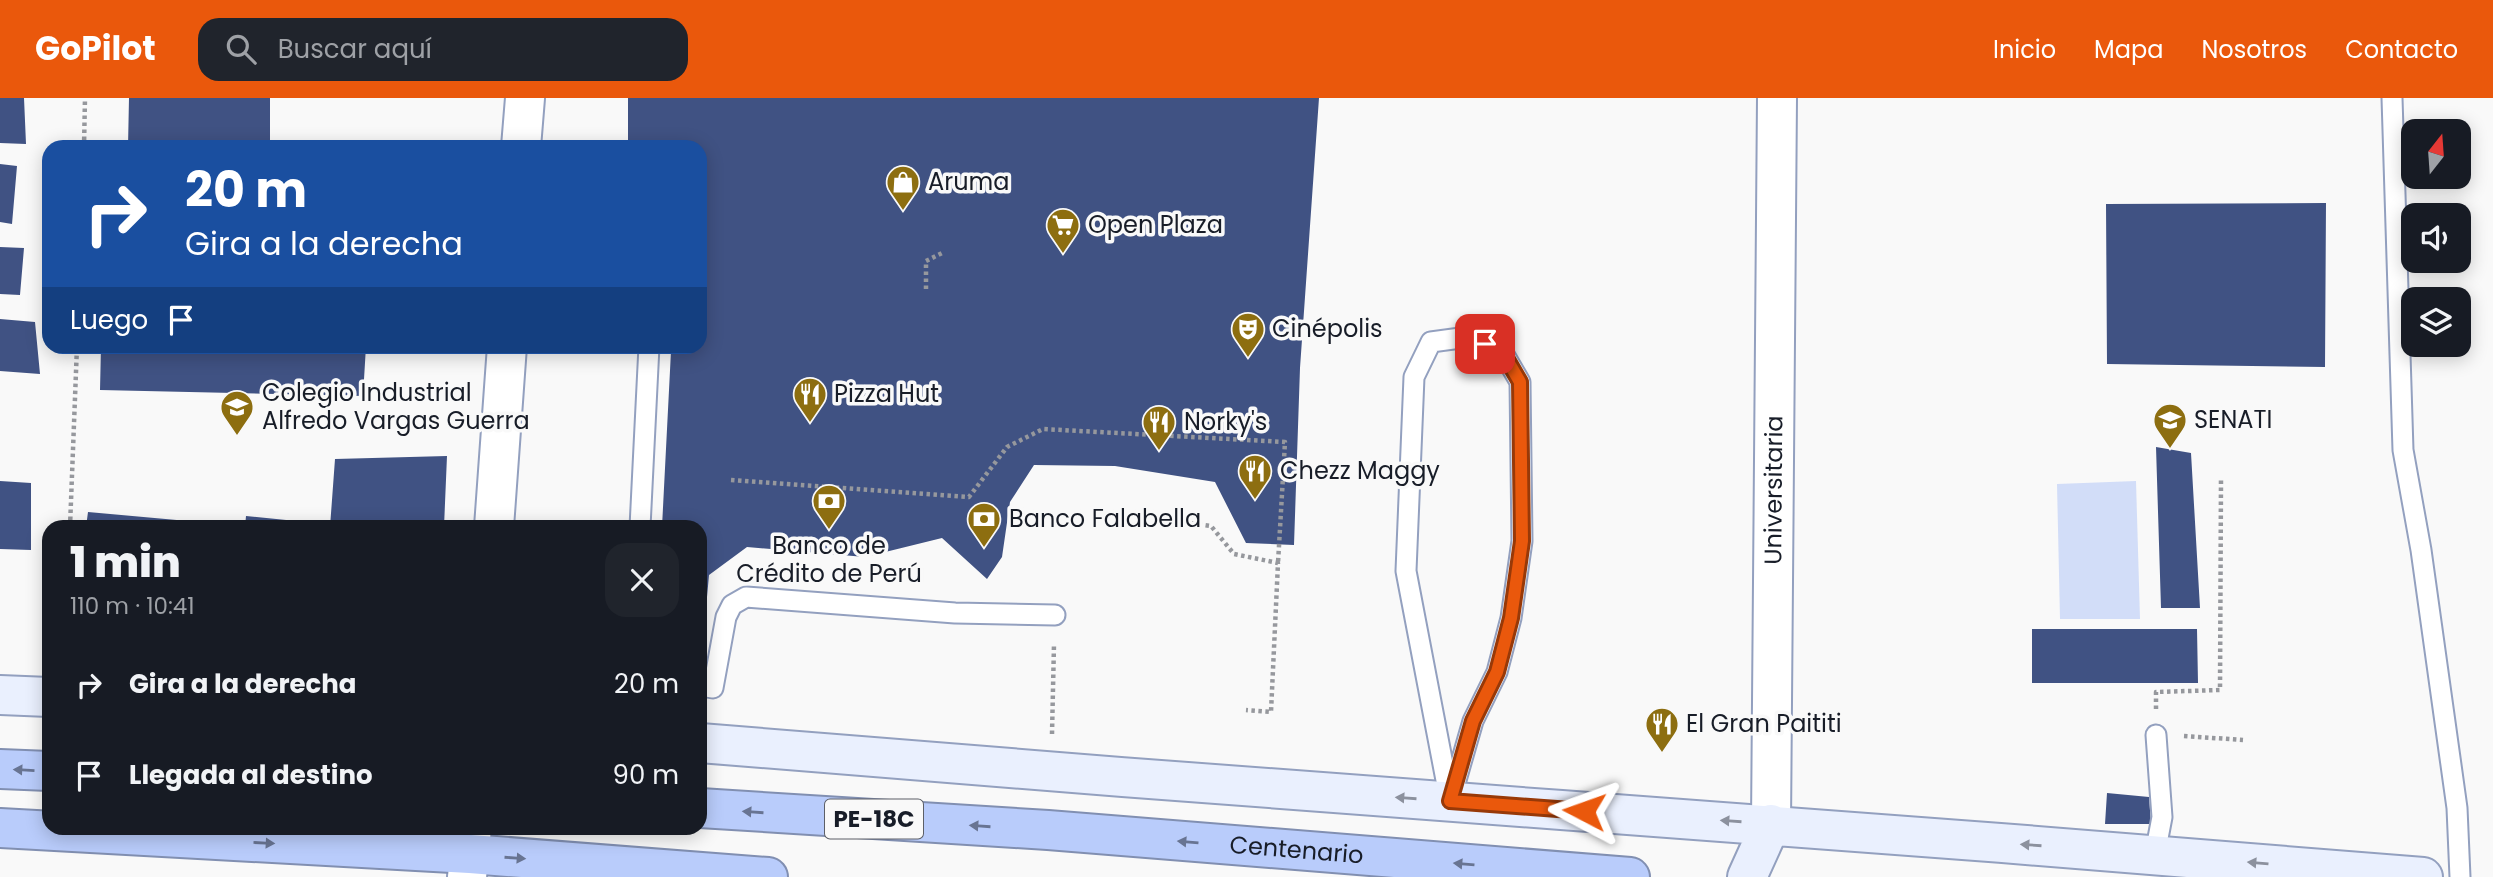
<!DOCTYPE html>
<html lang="es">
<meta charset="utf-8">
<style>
:root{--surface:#171b24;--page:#20242c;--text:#f1f3f6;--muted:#9ea1a6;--accent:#ea580c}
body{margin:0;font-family:Poppins,sans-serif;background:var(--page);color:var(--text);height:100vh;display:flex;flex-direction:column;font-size:26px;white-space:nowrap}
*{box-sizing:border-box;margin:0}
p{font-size:23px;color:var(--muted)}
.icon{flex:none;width:38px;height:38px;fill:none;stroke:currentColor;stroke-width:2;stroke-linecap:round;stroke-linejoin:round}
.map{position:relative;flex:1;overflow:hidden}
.sheet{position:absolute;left:42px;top:422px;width:665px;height:315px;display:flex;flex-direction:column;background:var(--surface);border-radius:21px;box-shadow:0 4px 18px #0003}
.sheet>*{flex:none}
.top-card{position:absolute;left:42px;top:42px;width:665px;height:214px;border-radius:21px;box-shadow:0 4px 18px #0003;background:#1a4fa0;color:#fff;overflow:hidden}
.needle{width:46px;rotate:17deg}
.fabs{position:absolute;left:2401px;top:21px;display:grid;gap:14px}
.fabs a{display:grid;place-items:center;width:70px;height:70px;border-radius:14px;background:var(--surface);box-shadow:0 4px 18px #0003;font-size:35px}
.pin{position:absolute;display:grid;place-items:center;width:60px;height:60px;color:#fff;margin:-30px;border-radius:14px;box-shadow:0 4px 10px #0006}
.me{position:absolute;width:77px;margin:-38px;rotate:274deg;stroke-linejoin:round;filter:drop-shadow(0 0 5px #0008)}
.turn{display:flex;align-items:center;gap:24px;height:147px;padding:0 28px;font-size:32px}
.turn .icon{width:91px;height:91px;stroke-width:2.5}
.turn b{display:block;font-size:49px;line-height:60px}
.then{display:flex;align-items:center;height:66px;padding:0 28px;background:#0003;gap:14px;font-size:26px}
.round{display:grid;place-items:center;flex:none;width:74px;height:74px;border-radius:21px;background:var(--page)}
.overview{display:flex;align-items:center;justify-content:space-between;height:119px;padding:0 28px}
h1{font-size:42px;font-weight:800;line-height:52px}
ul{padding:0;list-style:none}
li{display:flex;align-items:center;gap:21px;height:91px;padding:0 28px}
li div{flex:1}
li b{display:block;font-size:26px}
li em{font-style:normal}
header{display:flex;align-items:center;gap:42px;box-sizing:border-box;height:98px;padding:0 35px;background:var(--accent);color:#fff}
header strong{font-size:33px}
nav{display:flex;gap:38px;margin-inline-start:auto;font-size:24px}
.search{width:490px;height:63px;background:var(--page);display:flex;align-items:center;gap:18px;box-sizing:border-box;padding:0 24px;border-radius:21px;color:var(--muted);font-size:26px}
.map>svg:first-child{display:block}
.green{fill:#d2ddf8}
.building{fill:#405283}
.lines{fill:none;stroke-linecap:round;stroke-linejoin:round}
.lane-casing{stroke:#93a0bf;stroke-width:23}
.street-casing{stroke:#93a0bf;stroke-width:42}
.secondary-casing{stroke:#93a0bf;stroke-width:42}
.highway-casing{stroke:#818fb1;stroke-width:42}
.path{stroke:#96989d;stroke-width:4.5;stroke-dasharray:3.5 3.5;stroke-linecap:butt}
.lane{stroke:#fff;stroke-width:19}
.street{stroke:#fff;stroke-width:38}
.secondary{stroke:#eaf0fe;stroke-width:38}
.highway{stroke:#b9ccfb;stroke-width:38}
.oneway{fill:#687492}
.oneway2{fill:#8c919e}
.route-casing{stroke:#983908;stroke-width:18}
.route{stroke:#ea580c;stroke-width:12}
.labels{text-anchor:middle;stroke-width:7;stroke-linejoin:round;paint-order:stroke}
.shield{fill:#f9f9f9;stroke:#5c5f67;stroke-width:2}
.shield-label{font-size:23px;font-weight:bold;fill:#181d28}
.poi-label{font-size:24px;fill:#181d28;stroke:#f9f9f9;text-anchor:start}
.street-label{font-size:24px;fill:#181d28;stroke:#f9f9f9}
</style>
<header>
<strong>GoPilot</strong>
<div class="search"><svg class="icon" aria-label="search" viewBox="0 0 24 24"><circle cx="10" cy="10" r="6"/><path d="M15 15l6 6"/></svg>Buscar aquí</div>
<nav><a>Inicio</a><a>Mapa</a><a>Nosotros</a><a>Contacto</a></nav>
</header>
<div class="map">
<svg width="2493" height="779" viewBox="0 0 2493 779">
<rect width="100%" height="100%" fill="#f9f9f9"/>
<path class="green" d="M2136 383 2140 521H2060L2057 386Z"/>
<path class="building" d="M0 0H24L26 46 0 45Z
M129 0H270V49H128Z
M628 0H1319L1300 270 1294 447 1246 445 1215 384 1115 368 1034 367 1010 404 1002 459 987 481 942 440 865 459 747 449 709 477 703 543H700V429H662L671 253 635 250 700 248V49H628Z
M0 66 17 68 12 126 0 124Z
M2326 105 2325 269 2107 266 2106 106Z
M0 149 24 150 20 197 0 196Z
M0 221 35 224 40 276 0 273Z
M101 248H366L363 298 100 292Z
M2156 349 2191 355 2200 510H2161Z
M447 358 444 429H330L335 361Z
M0 383 31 385V452L0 451Z
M88 414 232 427V429H86Z
M246 418 296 423 295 429H245Z
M2032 531H2197L2198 585H2032Z
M2107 695 2149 699 2151 726H2105Z"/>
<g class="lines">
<defs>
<path id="lane" d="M2392 0 2403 352 2421 452 2457 710 2460 779
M1468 239 1502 253 1520 284 1522 443 1511 520 1497 574 1473 623 1450 703 1406 473 1414 279 1431 244Z
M640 429 649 248
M700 588 713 590 726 519 732 507 746 499 955 515 1055 517
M2155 756 2162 719 2156 637"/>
<g id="street">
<path d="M521 49 525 0"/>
<path d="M494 429 507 248"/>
<path id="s1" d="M1771 726 1777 0"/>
<path d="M467 779 472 730"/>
</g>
<path id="secondary" d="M0 597 49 599
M700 645C1274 694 1849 730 2423 779
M1747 779 1771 726"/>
<g id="highway">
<path d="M0 671 49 673"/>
<path id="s2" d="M700 710 1048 732 1630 779"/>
<path d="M0 730 470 756 768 779"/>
</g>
</defs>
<use href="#lane" class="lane-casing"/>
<use href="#street" class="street-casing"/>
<use href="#secondary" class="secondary-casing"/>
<use href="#highway" class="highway-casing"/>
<path class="path" d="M84 49 85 0
M926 191V163L944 154
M731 382 969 399 1007 349 1043 331 1285 344 1278 465
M1164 421 1211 428 1234 456 1278 465 1271 614 1246 612
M70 429 77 248
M2156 611V594L2220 592 2221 381
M1052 636 1054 546
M2184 638 2243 642"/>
<use href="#lane" class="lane"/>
<use href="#street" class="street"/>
<use href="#secondary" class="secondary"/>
<use href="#highway" class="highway"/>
</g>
<defs><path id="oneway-solid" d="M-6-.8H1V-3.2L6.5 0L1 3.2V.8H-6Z" transform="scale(1.75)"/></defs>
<g class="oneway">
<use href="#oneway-solid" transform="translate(24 672) rotate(-177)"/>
<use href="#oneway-solid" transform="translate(753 714) rotate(-176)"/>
<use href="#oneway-solid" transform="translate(980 728) rotate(-176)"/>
<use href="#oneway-solid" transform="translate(1188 744) rotate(-175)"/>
<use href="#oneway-solid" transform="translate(264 745) rotate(3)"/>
<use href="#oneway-solid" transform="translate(515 760) rotate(4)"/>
<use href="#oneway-solid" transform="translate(1464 766) rotate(-175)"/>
</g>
<g class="oneway2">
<use href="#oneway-solid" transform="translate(1406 700) rotate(-176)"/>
<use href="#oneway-solid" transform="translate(1731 723) rotate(-176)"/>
<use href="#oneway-solid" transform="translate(2031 747) rotate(-176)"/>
<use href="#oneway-solid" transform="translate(2258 765) rotate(-175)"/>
</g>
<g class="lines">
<defs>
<path id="route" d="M1485 246 1502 253 1520 284 1522 443 1511 520 1497 574 1473 623 1450 703 1584 713"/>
</defs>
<use href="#route" class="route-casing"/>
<use href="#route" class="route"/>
</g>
<defs>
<symbol id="shop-pin" viewBox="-11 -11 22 30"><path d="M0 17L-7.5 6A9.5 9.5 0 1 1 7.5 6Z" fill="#8d6e10" stroke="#f9f9f9"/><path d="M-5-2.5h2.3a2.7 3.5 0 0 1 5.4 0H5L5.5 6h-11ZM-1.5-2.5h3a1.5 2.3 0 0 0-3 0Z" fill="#fff"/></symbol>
<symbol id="supermarket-pin" viewBox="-11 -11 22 30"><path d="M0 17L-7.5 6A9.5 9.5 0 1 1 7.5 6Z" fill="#8d6e10" stroke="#f9f9f9"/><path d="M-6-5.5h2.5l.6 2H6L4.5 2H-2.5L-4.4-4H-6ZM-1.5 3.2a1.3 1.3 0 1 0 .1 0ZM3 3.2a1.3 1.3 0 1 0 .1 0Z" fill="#fff"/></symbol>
<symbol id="theatre-pin" viewBox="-11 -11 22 30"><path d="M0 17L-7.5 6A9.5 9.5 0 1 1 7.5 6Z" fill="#8d6e10" stroke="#f9f9f9"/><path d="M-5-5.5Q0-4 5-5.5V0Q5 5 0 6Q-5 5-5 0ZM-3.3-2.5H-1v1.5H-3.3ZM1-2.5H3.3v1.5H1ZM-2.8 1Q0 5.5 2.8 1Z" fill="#fff"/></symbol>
<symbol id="restaurant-pin" viewBox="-11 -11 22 30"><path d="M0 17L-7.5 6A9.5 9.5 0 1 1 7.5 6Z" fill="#8d6e10" stroke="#f9f9f9"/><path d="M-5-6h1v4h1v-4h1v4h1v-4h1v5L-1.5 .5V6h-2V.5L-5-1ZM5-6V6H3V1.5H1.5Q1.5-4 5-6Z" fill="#fff"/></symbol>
<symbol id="university-pin" viewBox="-11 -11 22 30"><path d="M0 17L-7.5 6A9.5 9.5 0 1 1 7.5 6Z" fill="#8d6e10" stroke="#f9f9f9"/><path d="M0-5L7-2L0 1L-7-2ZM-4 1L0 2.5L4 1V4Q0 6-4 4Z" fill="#fff"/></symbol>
<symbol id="bank-pin" viewBox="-11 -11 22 30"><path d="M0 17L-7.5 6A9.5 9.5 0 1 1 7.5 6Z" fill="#8d6e10" stroke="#f9f9f9"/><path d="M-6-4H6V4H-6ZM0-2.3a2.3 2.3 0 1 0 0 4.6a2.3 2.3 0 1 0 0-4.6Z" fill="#fff"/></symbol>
</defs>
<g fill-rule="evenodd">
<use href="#shop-pin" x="884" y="65" width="38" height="52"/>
<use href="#supermarket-pin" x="1044" y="108" width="38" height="52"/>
<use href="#theatre-pin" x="1229" y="212" width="38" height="52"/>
<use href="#restaurant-pin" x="791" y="277" width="38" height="52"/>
<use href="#university-pin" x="218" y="290" width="38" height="52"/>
<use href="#university-pin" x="2151" y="303" width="38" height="52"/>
<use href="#restaurant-pin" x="1140" y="305" width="38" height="52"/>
<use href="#restaurant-pin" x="1236" y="354" width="38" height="52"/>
<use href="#bank-pin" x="810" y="384" width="38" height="52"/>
<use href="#bank-pin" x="965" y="402" width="38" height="52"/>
<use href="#restaurant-pin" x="1643" y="607" width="38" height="52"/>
</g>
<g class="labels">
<rect class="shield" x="825" y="701.5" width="98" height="39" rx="5"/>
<g class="shield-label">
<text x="874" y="729">PE-18C</text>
</g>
<g class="poi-label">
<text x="928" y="92">Aruma</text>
<text x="1088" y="135">Open Plaza</text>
<text x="1272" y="239">Cinépolis</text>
<text x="262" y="303">Colegio Industrial<tspan x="262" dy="28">Alfredo Vargas Guerra</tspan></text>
<text x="834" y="304">Pizza Hut</text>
<text x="2194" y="330">SENATI</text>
<text x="1184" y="332">Norky's</text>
<text x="1280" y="381">Chezz Maggy</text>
<text x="1009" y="429">Banco Falabella</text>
<text x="829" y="456" text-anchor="middle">Banco de<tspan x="829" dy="28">Crédito de Perú</tspan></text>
<text x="1686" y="634">El Gran Paititi</text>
</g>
<g class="street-label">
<text dy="8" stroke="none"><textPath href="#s1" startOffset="334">Universitaria</textPath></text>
<text dy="8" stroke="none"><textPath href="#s2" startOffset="598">Centenario</textPath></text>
</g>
</g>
</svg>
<div class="fabs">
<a><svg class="needle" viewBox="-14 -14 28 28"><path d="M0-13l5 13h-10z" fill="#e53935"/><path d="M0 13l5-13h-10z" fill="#9ea1a6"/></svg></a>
<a><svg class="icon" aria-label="sound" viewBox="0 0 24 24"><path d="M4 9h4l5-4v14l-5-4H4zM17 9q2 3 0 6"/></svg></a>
<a><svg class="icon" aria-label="layers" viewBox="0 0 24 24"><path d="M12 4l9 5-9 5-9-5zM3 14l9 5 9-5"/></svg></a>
</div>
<div class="pin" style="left:1485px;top:246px;background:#d93025"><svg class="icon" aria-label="arrive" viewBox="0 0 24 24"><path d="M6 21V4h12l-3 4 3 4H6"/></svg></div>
<svg class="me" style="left:1584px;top:713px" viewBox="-20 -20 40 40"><path d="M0-17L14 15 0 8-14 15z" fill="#ea580c" stroke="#fff" stroke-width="4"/></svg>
<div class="top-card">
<div class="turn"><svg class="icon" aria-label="right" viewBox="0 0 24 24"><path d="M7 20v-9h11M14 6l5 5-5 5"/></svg><div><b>20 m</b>Gira a la derecha</div></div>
<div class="then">Luego<svg class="icon" aria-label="arrive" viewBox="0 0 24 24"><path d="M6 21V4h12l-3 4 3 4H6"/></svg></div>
</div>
<section class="sheet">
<div class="overview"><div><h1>1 min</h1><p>110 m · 10:41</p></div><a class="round"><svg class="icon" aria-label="close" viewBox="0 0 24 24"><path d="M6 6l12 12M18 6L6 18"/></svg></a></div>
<ul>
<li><svg class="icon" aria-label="right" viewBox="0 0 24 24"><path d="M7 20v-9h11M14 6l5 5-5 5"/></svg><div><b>Gira a la derecha</b></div><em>20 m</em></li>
<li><svg class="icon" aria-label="arrive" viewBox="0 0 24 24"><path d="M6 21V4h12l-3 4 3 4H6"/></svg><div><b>Llegada al destino</b></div><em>90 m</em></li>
</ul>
</section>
</div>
